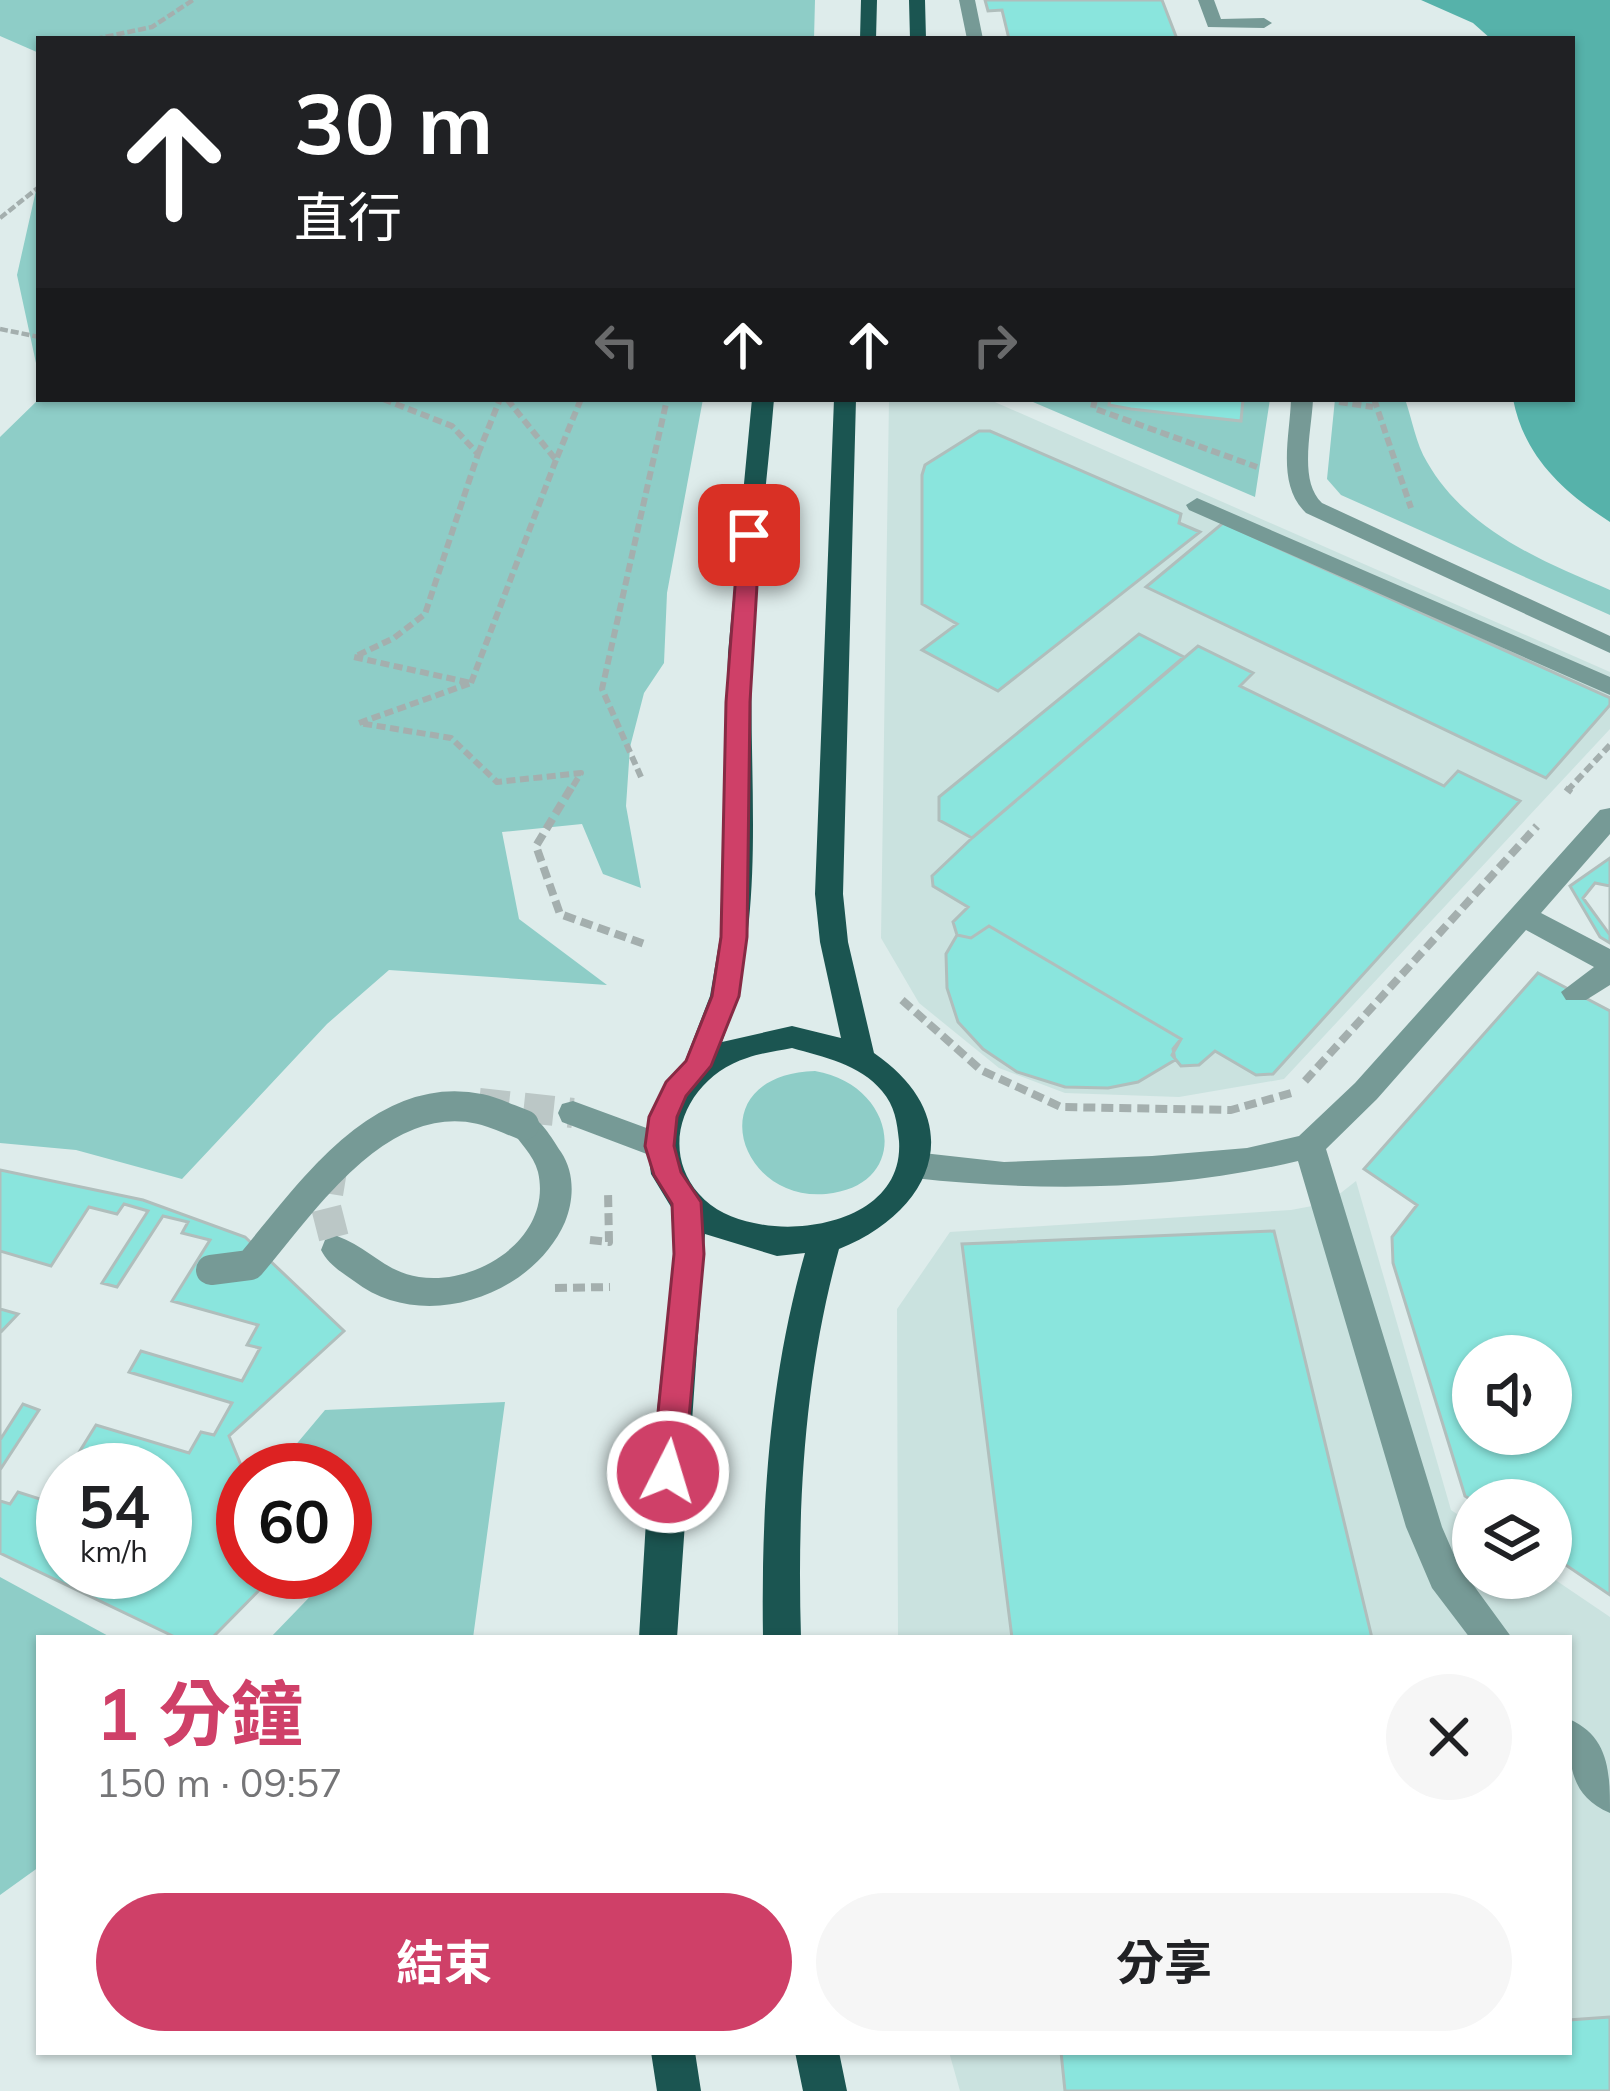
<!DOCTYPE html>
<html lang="zh-TW">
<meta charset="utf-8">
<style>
:root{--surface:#fff;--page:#f6f6f6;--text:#202124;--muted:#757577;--accent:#cf4068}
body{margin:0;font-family:Mulish,"Noto Sans TC",sans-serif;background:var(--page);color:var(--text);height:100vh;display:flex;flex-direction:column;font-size:45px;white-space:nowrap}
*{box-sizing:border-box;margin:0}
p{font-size:39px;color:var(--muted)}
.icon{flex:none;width:66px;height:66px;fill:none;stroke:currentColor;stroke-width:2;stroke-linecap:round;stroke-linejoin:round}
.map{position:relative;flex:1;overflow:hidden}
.details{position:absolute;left:36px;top:1635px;width:1536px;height:420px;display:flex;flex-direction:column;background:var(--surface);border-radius:0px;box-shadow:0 3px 9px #0004}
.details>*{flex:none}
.guide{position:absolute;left:36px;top:36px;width:1539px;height:366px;border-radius:0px;box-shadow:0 3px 9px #0004;background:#202124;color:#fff;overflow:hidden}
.fabs{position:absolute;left:1452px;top:1335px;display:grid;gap:24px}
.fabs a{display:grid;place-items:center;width:120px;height:120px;border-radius:50%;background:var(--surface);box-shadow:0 3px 9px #0004;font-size:60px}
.speed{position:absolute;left:36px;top:1443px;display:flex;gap:24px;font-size:60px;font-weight:700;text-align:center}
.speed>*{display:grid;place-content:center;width:156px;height:156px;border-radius:50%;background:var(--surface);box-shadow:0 3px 9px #0004;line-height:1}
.speed small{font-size:30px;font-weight:400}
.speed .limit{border:18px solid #d22;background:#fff;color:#111}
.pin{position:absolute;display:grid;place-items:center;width:102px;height:102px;color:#fff;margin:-51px;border-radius:24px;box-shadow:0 6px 18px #0006}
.me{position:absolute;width:132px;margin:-66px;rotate:5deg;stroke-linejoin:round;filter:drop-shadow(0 0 9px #0008)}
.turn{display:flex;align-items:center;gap:42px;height:252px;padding:0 60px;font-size:54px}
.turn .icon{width:156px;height:156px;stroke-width:2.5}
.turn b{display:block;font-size:84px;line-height:102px}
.lanes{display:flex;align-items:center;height:114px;padding:0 60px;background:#0003;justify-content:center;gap:60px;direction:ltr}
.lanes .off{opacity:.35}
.round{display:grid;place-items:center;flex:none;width:126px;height:126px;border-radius:63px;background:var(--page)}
.headline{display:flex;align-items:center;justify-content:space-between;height:204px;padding:0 60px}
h1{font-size:72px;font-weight:700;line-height:90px;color:var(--accent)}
.button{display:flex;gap:24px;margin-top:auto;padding:24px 60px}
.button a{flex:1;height:138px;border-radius:72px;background:var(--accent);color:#fff;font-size:48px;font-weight:700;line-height:138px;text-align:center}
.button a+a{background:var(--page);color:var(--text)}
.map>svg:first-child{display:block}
.built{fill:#cae2df}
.green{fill:#8ecdc7}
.water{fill:#56b2aa}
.building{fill:#8ae5dd;stroke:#b0bebc;stroke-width:3;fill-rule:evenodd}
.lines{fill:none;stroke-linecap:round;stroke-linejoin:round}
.minor-tunnel{stroke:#bbc7c6;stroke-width:30;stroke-dasharray:30 15;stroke-linecap:butt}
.path-far2{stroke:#a4afae;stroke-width:4.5;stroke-dasharray:8 3;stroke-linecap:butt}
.path-far1{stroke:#a4afae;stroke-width:6;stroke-dasharray:9 4.5;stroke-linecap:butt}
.path{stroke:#a4afae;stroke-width:8;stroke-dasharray:12 6;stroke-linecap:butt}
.minor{fill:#769a96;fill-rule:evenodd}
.major{fill:#1b5551;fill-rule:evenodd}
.minor-bridge{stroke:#769a96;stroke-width:30}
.route{fill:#cf4068;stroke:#872a44;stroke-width:3}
</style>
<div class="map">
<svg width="1610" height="2091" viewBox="0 0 1610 2091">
<rect width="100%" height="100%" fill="#deeceb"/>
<path class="built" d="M889 399H988L1610 672V729L1284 1079 1179 1097 1065 1093 999 1068 919 1003 881 938Z
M1356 1181 1451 1510 1473 1525V1578L1551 1577 1610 1617V2091H960L949 2052H1569V1638H898L897 1309 950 1232 1291 1210 1328 1203Z"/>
<path class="green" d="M0 0H815L814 39H39V53L0 36Z
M39 177V377L17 275Z
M39 399H703L667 593 664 663 644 693 630 747 626 806 641 888 603 874 582 824 502 832 519 919 607 985 389 970 327 1024 182 1179 76 1150 0 1143V437Z
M1026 399H1270L1255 497Z
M1335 399H1405C1412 419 1416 444 1427 462 1466 530 1541 561 1610 590V615L1341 495 1327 479Z
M815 1071C898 1085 913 1186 826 1194 736 1202 699 1075 815 1071Z
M505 1402 473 1638H270L327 1579 324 1572H345V1470H280L278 1466 325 1410Z
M0 1577 112 1638H39V1867L0 1895Z"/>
<path class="water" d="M1421 0H1610V522C1563 492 1524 456 1513 399H1572V39H1491L1473 23Z"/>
<path class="building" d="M985 0H1162L1177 39H1009L1002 10 988 11Z
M1110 399H1243L1241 421 1131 409 1109 405Z
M979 431H990L1181 514 1179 523 1200 532 998 691 922 650 957 624 922 604V475L925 465Z
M1223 523 1610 698V705L1546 778 1146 587Z
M1139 634 1184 657 972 838 939 820V797Z
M1198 646 1253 673 1240 686 1444 786 1458 771 1520 801 1273 1074 1256 1075 1215 1051 1199 1065 1181 1066 1172 1055 1181 1039 989 926 971 938 957 935 953 922 968 907 933 886 932 876 972 838Z
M1610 858V943L1600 937 1570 886Z
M1595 883 1610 886V935L1583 898Z
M989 926 1181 1039 1173 1049 1175 1060 1138 1082 1108 1088 1065 1087 1017 1072 983 1049 958 1022 947 988 946 954 957 935 971 938Z
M1538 973 1610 1011V1595L1551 1555V1500L1473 1501 1465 1496 1393 1263 1392 1237 1417 1205 1364 1169ZM1473 1356H1551V1434H1473Z
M0 1170 143 1200 245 1237 344 1331 229 1436 243 1470V1572H277L212 1638H177L0 1553ZM63 1470H165V1572H63Z
M124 1204 148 1211 102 1283 117 1287 163 1216 188 1222 182 1233 210 1240 172 1301 258 1325 247 1345 260 1348 242 1381 141 1351 129 1372 232 1403 214 1435 201 1432 189 1453 96 1425 68 1470H63L49 1502 18 1492 10 1504 0 1501V1470L39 1410 23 1404 0 1440V1333L18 1314 0 1309V1251L51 1266 89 1207 117 1214Z
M1274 1231 1372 1638H1012L962 1244Z
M1610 2017V2091H1065L1061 2052H1569V2020Z"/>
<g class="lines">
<path class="minor-tunnel" d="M479 1103 573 1113
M333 1164 326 1207 337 1250"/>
<path class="path-far2" d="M95 39 152 27 193 0
M0 218 39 187
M0 329 39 337"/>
<path class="path-far1" d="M383 399 452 426 478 454 425 614 394 638 354 657 471 683 359 723 451 738 497 782 581 773 570 791
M507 399 556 460 581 399
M1095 399 1093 408 1257 467
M1374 399 1411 508
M1339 402 1373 407
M478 454 500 399
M471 683 556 460
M641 777 602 689 667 399
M1567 791 1610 745"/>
<path class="path" d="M571 788 536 846 560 914 647 945
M1567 792 1570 788
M902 1000 981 1070 1061 1107 1231 1110 1295 1092
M1305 1081 1537 826
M590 1240 609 1242 608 1190
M555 1288 610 1287"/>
<path class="minor" d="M959 0H975L983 39H967Z
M1198 0H1214L1221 19 1264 18 1272 23 1264 28 1208 27Z
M1291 399H1313C1312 429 1298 481 1322 503L1610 636V653L1306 513C1276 484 1290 437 1291 399Z
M1197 498 1610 677V695L1189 510 1186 505Z
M1610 808V834L1541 913 1610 949V985L1586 1000H1566L1561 992 1594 967 1526 930 1377 1099 1326 1149 1442 1527 1458 1564 1512 1638H1470L1432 1588 1406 1527 1298 1161C1174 1191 1040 1192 914 1178L903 1174 898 1165 903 1156 914 1152 1004 1162 1152 1156 1247 1148 1299 1136 1355 1083 1600 810Z
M573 1101 671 1137 676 1146 671 1155 660 1159 562 1122 558 1113 562 1104Z
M524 1113C541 1118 551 1137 561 1152 575 1173 574 1200 565 1222 532 1297 422 1334 354 1281 341 1272 328 1264 321 1250L325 1240 337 1236C368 1247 385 1272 419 1277 478 1286 553 1237 538 1172 534 1155 517 1140 508 1125L513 1116Z
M1569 1719C1610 1737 1610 1774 1610 1813 1567 1795 1569 1759 1569 1719Z"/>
<path class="major" d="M861 0H877L876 39H860Z
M909 0H925L926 39H910Z
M752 399H774C767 485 755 571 752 657 748 784 768 922 722 1042L792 1026 841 1038 820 942 815 894 834 399H856L843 894 848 942 874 1053C970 1119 936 1210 839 1249 804 1376 797 1507 801 1638H763C761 1509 769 1379 805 1253L777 1256 705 1234 677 1638H639L647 1504 674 1254 671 1207 651 1174 646 1139 656 1103 683 1066 710 996 720 937 728 653ZM792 1048C823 1057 860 1064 882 1091 895 1106 897 1122 899 1141 904 1216 809 1236 754 1223 733 1219 713 1210 699 1194 656 1145 689 1076 747 1058 761 1053 777 1051 792 1048Z
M651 2052H695L701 2091H657Z
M795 2052H839L847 2091H803Z"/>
<path class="minor-bridge" d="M211 1270 250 1265C306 1199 379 1087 480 1109 495 1112 510 1120 524 1125"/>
</g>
<path class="route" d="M749 529 760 535 750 702 747 937 739 996 711 1066 686 1096 677 1117 674 1146 681 1172 701 1202 704 1254 684 1472 679 1482 668 1487 656 1482 652 1472 674 1254 672 1204 654 1175 645 1146 649 1117 666 1082 686 1061 712 996 721 937 726 702 739 535Z"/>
</svg>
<div class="fabs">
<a><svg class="icon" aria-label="sound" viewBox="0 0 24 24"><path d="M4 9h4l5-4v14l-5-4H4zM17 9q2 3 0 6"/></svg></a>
<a><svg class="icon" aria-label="layers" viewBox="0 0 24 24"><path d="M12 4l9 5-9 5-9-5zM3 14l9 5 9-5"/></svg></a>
</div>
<div class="speed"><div>54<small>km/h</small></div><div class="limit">60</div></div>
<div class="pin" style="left:749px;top:535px;background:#d93025"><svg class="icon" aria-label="arrive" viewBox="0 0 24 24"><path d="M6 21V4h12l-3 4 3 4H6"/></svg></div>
<svg class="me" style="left:668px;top:1472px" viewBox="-20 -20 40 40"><circle r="17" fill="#cf4068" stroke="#fff" stroke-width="3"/><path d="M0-11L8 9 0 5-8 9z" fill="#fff"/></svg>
<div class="guide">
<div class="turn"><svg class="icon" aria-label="ahead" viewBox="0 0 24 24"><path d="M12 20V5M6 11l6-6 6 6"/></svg><div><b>30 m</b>直行</div></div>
<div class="lanes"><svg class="icon off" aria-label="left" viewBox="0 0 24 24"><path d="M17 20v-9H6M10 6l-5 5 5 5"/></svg><svg class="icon" aria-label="ahead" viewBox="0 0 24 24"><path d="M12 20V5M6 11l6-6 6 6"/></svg><svg class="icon" aria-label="ahead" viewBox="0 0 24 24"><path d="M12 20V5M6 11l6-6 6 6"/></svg><svg class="icon off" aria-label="right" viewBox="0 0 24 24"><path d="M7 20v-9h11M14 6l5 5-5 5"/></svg></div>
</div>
<section class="details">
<div class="headline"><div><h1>1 分鐘</h1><p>150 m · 09:57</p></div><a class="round"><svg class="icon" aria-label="close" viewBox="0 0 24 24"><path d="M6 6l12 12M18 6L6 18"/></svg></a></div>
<div class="button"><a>結束</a><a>分享</a></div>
</section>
</div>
